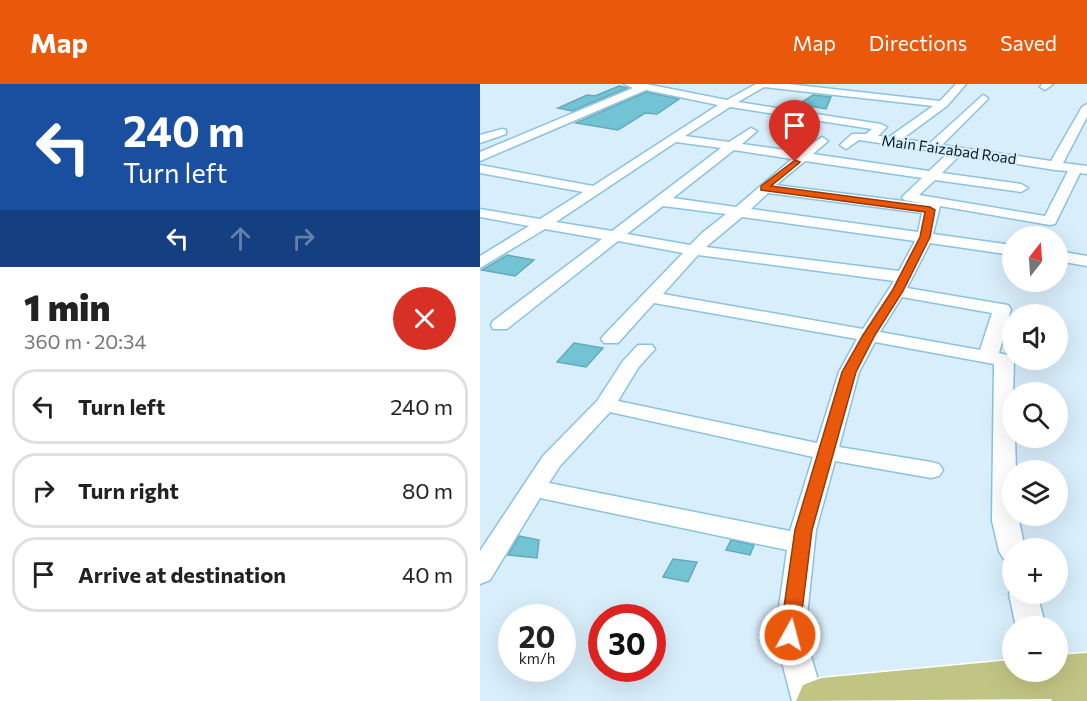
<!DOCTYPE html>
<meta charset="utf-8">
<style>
:root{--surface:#fff;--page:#f6f6f6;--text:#222;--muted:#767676;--line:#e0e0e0;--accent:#ea580c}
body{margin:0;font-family:Commissioner,sans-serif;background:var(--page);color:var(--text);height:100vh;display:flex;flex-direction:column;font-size:22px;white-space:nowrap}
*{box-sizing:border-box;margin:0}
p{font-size:20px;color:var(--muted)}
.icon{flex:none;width:33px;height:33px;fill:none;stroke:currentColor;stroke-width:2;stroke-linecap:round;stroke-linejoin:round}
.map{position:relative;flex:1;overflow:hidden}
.sheet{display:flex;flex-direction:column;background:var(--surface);width:480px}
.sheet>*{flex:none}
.banner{background:#1a4fa0;color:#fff;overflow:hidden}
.needle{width:39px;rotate:17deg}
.fabs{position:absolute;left:522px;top:142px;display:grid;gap:12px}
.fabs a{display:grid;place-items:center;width:66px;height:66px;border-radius:50%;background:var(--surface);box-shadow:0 6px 24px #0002;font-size:30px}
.speed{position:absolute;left:18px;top:520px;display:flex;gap:12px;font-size:30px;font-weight:700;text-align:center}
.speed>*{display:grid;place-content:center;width:78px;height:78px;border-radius:50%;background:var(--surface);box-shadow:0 6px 24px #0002;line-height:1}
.speed small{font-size:15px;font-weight:400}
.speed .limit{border:9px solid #d22;background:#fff;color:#111}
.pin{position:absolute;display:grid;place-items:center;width:51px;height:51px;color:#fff;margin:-62px -26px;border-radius:50% 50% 50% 0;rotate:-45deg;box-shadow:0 0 6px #0007}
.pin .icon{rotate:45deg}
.me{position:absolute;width:66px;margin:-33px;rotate:7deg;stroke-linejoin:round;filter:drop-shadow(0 0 4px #0008)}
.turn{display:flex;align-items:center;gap:21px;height:126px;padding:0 24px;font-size:27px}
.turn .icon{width:78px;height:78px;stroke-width:2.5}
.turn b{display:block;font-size:42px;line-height:51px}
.lanes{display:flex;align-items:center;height:57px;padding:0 24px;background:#0003;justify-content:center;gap:30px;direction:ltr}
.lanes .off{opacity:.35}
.round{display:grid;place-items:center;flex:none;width:63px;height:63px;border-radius:32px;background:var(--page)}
.summary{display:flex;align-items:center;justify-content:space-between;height:102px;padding:0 24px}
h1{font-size:36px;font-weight:800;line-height:45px}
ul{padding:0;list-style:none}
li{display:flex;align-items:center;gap:18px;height:75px;margin:0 12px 9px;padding:0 12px;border:3px solid var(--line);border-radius:24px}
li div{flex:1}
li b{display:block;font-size:22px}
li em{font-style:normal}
header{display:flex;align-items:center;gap:36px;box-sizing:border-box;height:84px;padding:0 30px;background:var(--accent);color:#fff}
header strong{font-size:28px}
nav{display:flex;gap:33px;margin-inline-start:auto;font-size:21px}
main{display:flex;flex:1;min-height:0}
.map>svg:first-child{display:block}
.building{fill:#72c3d4;stroke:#64aab8;stroke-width:1.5}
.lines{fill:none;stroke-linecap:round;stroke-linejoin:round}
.minor-casing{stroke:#8ac2e1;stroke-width:3}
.primary-casing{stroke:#fff;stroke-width:3}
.minor{fill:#fff;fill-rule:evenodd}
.primary{fill:#c1c583;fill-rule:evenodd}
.route{fill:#ea580c;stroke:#983908;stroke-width:1.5}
.labels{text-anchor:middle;stroke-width:4.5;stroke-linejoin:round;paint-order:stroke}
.far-street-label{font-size:15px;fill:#051c27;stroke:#d8eefb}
</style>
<header>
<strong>Map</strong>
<nav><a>Map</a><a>Directions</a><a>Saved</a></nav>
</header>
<main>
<section class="sheet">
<div class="banner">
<div class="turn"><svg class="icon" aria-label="left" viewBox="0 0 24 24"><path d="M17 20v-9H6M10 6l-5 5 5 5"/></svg><div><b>240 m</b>Turn left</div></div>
<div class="lanes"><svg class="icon" aria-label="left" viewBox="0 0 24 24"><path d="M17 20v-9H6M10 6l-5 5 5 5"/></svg><svg class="icon off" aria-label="ahead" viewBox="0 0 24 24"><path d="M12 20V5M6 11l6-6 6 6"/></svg><svg class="icon off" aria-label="right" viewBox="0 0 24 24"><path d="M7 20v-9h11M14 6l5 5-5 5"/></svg></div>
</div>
<div class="summary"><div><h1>1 min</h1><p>360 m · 20:34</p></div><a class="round" style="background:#d93025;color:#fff"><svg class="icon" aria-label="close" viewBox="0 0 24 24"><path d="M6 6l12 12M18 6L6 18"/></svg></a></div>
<ul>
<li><svg class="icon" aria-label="left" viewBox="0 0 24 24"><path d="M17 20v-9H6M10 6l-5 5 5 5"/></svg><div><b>Turn left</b></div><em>240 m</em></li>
<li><svg class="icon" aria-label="right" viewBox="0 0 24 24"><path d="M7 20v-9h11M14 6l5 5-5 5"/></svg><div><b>Turn right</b></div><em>80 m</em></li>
<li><svg class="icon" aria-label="arrive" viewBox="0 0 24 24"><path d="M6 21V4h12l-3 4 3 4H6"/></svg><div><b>Arrive at destination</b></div><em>40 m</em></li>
</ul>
</section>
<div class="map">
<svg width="607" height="617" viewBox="0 0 607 617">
<rect width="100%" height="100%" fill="#d8eefb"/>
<path class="building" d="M139 2 147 4 92 27 78 24 107 11 115 12Z
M166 8 199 15 177 30 165 29 138 46 96 39Z
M333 11 351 13 346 25 319 20Z
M27 171 54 176 35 192 2 186Z
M94 259 123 264 106 283 77 278Z
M39 452 59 456 57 474 28 471Z
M251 456 274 461 270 471 246 466Z
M193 475 217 478 208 498 183 493Z"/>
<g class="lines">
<defs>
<path id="minor" d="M144 0H166L247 16 276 0H308L460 17 476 0H486L467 22 422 55 450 59 503 11 508 14 507 16 462 61 571 77 602 23 607 20V33L583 79 607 82V90L600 89 575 140 570 141 460 122 453 150 532 161V171L450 159 427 204 522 220 528 221 531 225 519 269 531 272 534 276 532 354H535L536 387H532V432H538L545 465H532V477L523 474 519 467 512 437 514 280 395 258 379 288 359 363 451 378 459 380 463 386 459 392 451 394 355 377 336 446 325 551 344 617H312L295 551 307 466 60 414 10 496 0 500V467L63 372 117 317 143 277 158 261H172L175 265 158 284 138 317 337 359 359 288 377 255 174 219 138 259H124L121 255 124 251 203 169 138 157 27 245H13L11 241 13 237 122 155 65 145 0 184V172L49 142 0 133V125L60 135 103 108 0 89V81L113 102 238 21 166 6 0 77V68L153 4ZM284 3 453 22 409 53 398 52 407 43 401 40 258 18ZM250 23 392 45 386 50H372L360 61 366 65 379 56 468 69 449 87 333 70 348 57 342 53 320 68 262 60 277 47 271 44 249 58 205 52ZM196 58 241 64 132 147 76 138ZM254 66 312 75 256 123 193 114ZM480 71 575 86 588 87 565 132 439 111 455 96 541 108 548 104 541 100 462 89ZM325 77 442 94 422 113 424 116 447 120 296 101ZM288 109 442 129 438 148 271 125ZM183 122 246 130 222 149 210 161 147 150ZM262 133 435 157 419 187 226 163ZM218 171 414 197 383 245 183 210ZM422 213 512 229 500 266 400 248ZM130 328 333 373 310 447 69 399 80 382Z
M562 0H573L565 6 560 3Z
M22 45 26 46V50L0 59V51Z
M578 167 607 172V182L578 177Z
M532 503V510H557L566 543H536L529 510Z"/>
<path id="primary" d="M607 569V617H571L572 615 316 617 323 601 341 594 532 576V588H578V571Z"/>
</defs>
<use href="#minor" class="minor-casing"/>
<use href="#primary" class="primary-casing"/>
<use href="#minor" class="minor"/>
<use href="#primary" class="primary"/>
</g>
<path class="route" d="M315 76 320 78 318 80 291 102 450 123 455 126 450 153 423 207 395 251 376 288 332 446 319 551 316 556 310 559 303 556 300 551 315 446 362 288 383 251 412 207 440 153 445 128 281 106V102Z"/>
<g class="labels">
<g class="far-street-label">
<text transform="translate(469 66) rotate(8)" y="5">Main Faizabad Road</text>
</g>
</g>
</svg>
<div class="fabs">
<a><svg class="needle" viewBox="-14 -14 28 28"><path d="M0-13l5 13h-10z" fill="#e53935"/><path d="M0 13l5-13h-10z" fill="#767676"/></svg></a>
<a><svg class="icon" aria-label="sound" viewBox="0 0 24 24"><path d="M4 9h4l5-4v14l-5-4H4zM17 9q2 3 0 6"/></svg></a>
<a><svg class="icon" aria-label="search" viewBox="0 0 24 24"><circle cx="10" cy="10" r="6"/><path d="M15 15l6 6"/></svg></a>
<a><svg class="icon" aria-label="layers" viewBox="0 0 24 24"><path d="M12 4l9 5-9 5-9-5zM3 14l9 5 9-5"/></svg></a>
<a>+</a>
<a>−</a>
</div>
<div class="speed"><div>20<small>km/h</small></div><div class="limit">30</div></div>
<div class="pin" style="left:315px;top:78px;background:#d93025"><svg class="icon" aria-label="arrive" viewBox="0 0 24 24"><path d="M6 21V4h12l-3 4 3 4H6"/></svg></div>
<svg class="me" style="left:310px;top:551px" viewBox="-20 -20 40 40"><circle r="17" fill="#ea580c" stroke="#fff" stroke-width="3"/><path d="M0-11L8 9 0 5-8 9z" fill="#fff"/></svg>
</div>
</main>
